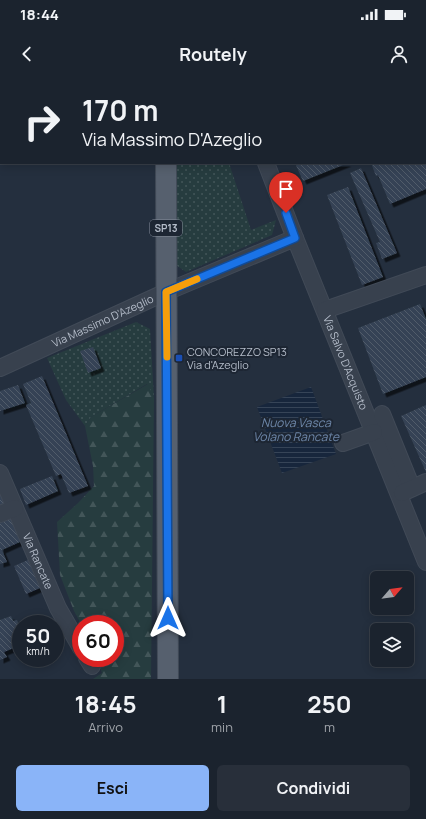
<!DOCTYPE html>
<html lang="it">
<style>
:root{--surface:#1b232e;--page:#282f3a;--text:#f1f3f6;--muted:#a0a4aa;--line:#39404a;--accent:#8ab4f8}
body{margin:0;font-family:Manrope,sans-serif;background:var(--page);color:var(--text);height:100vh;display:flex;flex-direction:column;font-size:15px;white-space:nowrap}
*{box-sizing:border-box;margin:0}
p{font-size:13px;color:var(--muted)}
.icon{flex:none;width:22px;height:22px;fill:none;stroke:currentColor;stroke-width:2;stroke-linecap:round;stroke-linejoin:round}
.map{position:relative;height:599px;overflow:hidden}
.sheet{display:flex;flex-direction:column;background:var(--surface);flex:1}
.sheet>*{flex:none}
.top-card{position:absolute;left:0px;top:0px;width:426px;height:84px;box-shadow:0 2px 10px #0003,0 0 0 1px var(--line);background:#1b232e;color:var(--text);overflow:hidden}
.needle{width:26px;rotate:62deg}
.fabs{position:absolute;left:370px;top:491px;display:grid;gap:8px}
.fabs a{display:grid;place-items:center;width:44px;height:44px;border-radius:6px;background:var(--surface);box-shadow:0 2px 10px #0003,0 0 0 1px var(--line);font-size:20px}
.speed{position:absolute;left:12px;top:535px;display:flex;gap:8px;font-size:20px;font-weight:700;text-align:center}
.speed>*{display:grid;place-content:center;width:52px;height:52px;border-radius:50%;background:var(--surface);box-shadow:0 2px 10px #0003,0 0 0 1px var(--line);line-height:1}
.speed small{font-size:10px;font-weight:400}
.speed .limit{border:6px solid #d22;background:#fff;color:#111}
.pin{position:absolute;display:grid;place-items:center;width:34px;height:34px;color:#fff;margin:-41px -17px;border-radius:50% 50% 50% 0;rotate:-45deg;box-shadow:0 0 4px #0007}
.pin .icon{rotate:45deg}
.me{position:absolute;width:44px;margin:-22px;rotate:0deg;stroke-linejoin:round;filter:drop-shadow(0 0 3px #0008)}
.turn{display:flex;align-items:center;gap:14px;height:84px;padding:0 16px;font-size:18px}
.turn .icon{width:52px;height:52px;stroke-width:2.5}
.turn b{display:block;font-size:28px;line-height:34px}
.eta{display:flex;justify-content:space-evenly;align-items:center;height:68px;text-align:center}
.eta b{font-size:24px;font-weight:700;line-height:28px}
.button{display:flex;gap:8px;margin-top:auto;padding:8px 16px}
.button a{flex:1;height:46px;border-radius:6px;background:var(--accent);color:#111;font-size:16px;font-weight:700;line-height:46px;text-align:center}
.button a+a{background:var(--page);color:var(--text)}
.status{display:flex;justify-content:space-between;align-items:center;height:28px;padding:0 20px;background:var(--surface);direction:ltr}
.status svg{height:11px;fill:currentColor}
header{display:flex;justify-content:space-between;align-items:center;height:52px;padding:0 16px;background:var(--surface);font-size:18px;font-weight:700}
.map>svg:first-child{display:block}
.grass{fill:url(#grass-dots)}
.forest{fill:url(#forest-firs)}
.water{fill:url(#water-rules)}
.building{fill:url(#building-back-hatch);filter:url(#shadow)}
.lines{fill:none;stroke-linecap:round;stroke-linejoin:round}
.minor-casing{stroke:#414a57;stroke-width:18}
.major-casing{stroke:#414a57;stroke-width:22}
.minor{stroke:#38414e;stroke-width:16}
.major{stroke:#56606e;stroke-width:20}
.route-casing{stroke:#114b97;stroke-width:10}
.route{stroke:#1a73e8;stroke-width:7}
.slow{stroke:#f59e0b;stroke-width:7}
.transit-dot{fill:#1a4fb4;stroke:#1d2633;stroke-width:1.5}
.labels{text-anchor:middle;stroke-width:4;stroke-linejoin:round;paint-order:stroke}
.shield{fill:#1d2633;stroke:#878f9c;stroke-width:1}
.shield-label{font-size:10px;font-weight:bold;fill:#b4bcc9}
.street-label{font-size:11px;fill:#b4bcc9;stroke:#1d2633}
.poi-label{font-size:11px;fill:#b4bcc9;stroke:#1d2633;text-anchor:start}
.water-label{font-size:12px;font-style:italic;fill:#6d86a8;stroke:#1d2633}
</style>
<div class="status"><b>18:44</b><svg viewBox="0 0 49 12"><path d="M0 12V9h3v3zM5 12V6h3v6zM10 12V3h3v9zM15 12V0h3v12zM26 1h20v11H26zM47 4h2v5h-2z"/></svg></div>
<header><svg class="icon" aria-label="back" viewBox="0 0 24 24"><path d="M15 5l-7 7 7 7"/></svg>Routely<svg class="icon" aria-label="person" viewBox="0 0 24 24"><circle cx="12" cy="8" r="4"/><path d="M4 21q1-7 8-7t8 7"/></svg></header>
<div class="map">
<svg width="426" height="599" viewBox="0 0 426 599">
<defs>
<pattern id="grass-dots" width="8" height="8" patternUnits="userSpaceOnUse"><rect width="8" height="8" fill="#263c3f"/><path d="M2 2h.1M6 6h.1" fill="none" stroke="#435659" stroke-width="1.8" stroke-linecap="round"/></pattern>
<pattern id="forest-firs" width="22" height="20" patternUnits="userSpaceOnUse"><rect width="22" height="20" fill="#263c3f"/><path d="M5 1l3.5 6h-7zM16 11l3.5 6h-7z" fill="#435659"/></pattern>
<pattern id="water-rules" width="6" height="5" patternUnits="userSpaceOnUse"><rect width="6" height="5" fill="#17263c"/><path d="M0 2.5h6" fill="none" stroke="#364457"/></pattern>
<pattern id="building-back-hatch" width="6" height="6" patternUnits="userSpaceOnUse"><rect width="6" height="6" fill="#364354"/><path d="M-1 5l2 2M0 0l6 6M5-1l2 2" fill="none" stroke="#515c6b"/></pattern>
<filter id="shadow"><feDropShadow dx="3.5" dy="3.5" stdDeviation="0" flood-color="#0009"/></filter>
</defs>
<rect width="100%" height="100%" fill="#242f3e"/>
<path class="grass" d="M175 83H229L251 150 276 140 272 155 186 192 176 185Z
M136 242 150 249 154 318 147 304 91 337 85 346 66 320 47 278Z"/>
<path class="forest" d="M148 304 154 318 151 599H93L102 593 97 578H115V544H81L74 531 60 495 57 442 78 423 94 406 93 386 85 346 91 337Z"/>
<path class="water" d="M311 307 336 374 282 393 257 327Z"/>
<path class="building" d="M295 83H348L303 101Z
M371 83H426V109L390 124 378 95 376 96Z
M361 88 397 173 382 179 376 163 380 162 350 93Z
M348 107 383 197 362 205 327 115Z
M420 224 426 239V297L383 314 358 248Z
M93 267 101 288 88 293 80 271Z
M42 296 88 406 69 413 61 394 56 396 26 325 31 323 23 304Z
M18 305 25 323 0 331V311Z
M426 325V392L401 336Z
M52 396 58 411 26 425 20 409Z
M0 409 7 427 0 430Z
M11 433 22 461 2 470 7 482 0 484V437Z
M28 480 40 508 26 514 14 486Z
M11 536 13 541 17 540 21 550V557L18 559 21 565 4 572 7 577 0 580V540Z
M61 543 65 553 55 557V545Z"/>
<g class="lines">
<defs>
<g id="minor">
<path d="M234 0V1"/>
<path id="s1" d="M266 83 295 158 426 482"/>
<path d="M325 230 426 195"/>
<path id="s2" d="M0 288 166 212 295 158"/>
<path d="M382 334 412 408"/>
<path d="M343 363 374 352"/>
<path id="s3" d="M0 393 58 528 81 568"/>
<path d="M402 413 426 402"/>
<path d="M0 434 15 428"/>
<path d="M87 578 92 586"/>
</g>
<path id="major" d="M166 0V1
M166 83 168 599"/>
</defs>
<use href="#minor" class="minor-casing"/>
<use href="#major" class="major-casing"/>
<use href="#minor" class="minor"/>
<use href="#major" class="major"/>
</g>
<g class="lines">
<defs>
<path id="route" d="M168 538 166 212 295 158 286 133"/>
</defs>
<use href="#route" class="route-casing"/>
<use href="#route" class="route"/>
<path class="slow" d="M167 277 166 212 197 199"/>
</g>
<rect class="transit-dot" x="175" y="274" width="8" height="8" rx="2"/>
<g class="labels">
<rect class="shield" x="150" y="140" width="32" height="16" rx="3"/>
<g class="shield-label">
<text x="166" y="152">SP13</text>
</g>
<g class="street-label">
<text dy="4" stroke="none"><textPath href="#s2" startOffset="113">Via Massimo D'Azeglio</textPath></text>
<text dy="4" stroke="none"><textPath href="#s1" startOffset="215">Via Salvo D'Acquisto</textPath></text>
<text dy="4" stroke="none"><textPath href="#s3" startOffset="96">Via Rancate</textPath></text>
</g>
<g class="poi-label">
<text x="187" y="276">CONCOREZZO SP13<tspan x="187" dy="13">Via d'Azeglio</tspan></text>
</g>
<g class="water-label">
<text x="296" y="347">Nuova Vasca<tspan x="296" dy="14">Volano Rancate</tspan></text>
</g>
</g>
</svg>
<div class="fabs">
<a><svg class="needle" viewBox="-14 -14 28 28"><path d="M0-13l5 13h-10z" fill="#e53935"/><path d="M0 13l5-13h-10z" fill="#a0a4aa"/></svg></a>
<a><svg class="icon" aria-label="layers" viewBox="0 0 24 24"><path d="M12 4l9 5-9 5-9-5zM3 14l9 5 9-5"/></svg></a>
</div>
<div class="speed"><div>50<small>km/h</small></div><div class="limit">60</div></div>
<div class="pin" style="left:286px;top:133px;background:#d93025"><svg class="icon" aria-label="arrive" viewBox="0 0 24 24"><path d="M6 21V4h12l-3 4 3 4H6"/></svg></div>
<svg class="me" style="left:168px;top:538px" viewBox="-20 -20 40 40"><path d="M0-17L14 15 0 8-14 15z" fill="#1a73e8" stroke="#fff" stroke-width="4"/></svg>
<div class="top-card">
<div class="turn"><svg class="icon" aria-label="right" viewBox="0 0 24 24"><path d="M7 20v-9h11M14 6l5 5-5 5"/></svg><div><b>170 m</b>Via Massimo D'Azeglio</div></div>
</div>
</div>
<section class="sheet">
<div class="eta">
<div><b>18:45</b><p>Arrivo</p></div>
<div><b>1</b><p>min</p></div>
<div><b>250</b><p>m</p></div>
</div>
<div class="button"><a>Esci</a><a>Condividi</a></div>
</section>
